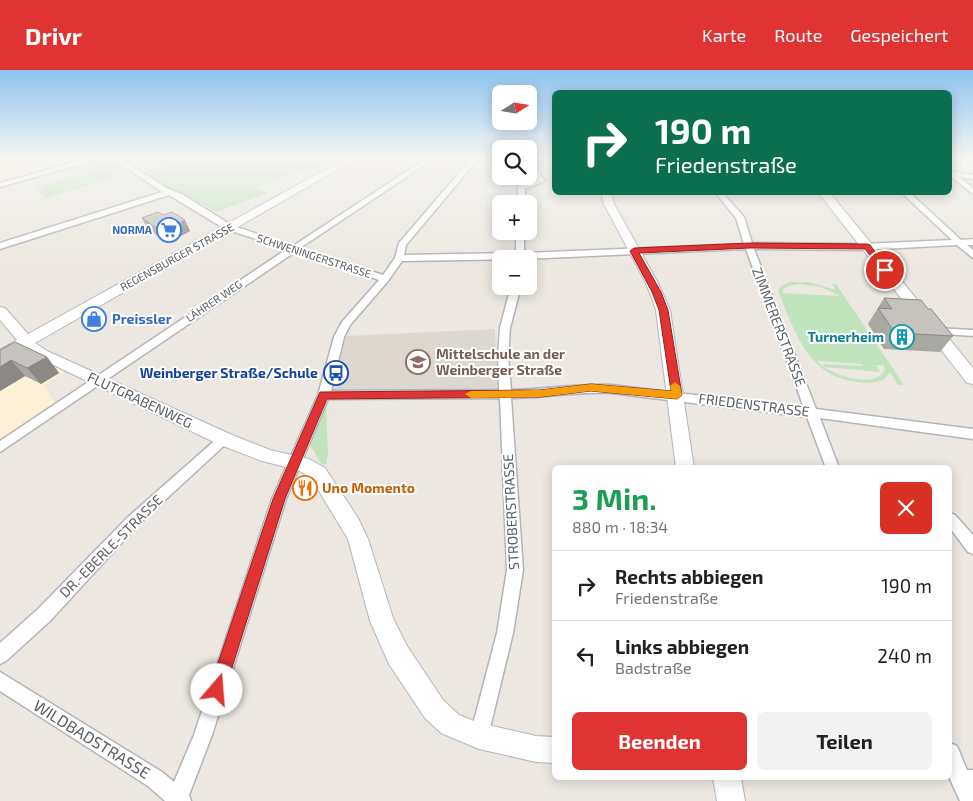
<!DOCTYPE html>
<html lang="de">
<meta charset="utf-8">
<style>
:root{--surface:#fff;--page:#f2f2f2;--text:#202124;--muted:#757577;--line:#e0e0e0;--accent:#e03333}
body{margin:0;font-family:"Exo 2",sans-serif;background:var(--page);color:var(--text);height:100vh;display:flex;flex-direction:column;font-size:19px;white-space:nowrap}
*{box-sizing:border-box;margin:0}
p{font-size:16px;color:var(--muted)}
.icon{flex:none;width:28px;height:28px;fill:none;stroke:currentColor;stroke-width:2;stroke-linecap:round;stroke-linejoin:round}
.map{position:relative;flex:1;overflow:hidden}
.details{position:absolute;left:552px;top:395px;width:400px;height:315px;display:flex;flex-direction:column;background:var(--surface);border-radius:8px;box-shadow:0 2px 12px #0003}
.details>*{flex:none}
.top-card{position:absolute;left:552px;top:20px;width:400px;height:105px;border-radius:8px;box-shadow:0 2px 12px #0003;background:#0b6e4f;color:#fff;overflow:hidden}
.needle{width:32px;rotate:78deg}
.tools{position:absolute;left:492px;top:15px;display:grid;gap:10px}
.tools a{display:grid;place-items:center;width:45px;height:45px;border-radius:8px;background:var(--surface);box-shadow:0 2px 12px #0003;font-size:25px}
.pin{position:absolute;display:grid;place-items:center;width:42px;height:42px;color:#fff;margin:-21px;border:2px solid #fff;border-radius:50%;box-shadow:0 1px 5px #0007}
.me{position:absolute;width:55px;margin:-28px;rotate:18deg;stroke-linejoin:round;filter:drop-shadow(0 0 4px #0008)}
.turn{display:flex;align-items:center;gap:18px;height:105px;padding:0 20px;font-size:22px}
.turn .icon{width:65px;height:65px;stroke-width:2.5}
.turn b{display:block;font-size:35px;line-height:42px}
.round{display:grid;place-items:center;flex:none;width:52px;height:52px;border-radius:8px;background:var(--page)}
.overview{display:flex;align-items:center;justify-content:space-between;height:85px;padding:0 20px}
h1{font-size:30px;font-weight:700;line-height:38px;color:#1e9e55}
.button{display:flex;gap:10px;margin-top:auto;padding:10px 20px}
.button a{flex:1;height:58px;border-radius:8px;background:var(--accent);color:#fff;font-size:20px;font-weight:700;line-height:58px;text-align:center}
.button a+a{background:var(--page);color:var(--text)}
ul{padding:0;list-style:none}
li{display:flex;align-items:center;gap:15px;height:70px;padding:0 20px;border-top:1px solid var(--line)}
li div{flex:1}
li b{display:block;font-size:19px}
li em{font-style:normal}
header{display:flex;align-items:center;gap:30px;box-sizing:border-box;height:70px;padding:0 25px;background:var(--accent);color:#fff}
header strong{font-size:24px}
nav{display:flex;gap:28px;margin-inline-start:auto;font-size:18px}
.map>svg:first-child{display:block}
.commercial{fill:#fcf0d6}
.education{fill:#dcd7cf}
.green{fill:#c1e3be;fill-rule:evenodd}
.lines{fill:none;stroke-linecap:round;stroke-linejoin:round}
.street-casing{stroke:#b2b4b8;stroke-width:3}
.secondary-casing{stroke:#b3b6bb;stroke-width:2}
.street{fill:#fff;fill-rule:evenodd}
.secondary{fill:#fff;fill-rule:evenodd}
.wall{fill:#aaa8a3}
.shaded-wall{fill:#8b8885}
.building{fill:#c6c3be;stroke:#8b8885}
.route{fill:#e03333;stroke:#922121}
.slow{fill:#f59e0b}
.labels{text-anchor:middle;stroke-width:4;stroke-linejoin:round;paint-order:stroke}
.far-shop-label{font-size:11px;font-weight:bold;fill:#366cbe;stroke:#fff;text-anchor:end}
.far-street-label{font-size:11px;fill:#595d61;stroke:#fff}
.shop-label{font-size:14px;font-weight:bold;fill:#366cbe;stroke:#fff;text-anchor:start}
.street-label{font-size:14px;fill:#595d61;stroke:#fff}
.culture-label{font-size:14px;font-weight:bold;fill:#0d838f;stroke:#fff;text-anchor:end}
.education-label{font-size:14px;font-weight:bold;fill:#785e54;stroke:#fff;text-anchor:start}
.transit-label{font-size:14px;font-weight:bold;fill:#164399;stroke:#fff;text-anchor:end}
.food-label{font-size:14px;font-weight:bold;fill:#c56008;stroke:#fff;text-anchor:start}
.near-street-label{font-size:16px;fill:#595d61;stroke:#fff}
</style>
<header>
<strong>Drivr</strong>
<nav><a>Karte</a><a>Route</a><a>Gespeichert</a></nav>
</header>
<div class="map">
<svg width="973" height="731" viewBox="0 0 973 731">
<rect width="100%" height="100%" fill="#ece8e1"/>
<path class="commercial" d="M0 88H93L0 114Z
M22 281 66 300 44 316 55 332 0 369V294Z"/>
<path class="education" d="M495 259 497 319 332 321 346 266Z"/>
<path class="green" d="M107 88 128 103 47 128 37 119 42 117 41 116 84 104 75 97Z
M153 88H340L320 99 310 98 256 117 268 123 216 142 174 118 171 119 147 103 146 101 163 96 159 93 161 91 151 89Z
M789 212H809L836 220 832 214H836L904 315H898L890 302 884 310C871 314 859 313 846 310 804 299 794 257 778 222L780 217ZM799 214 821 217 840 226 783 223V219L789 216ZM817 291 862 294 863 296 823 294 825 297 880 302 876 295H883L885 299C877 321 827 304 817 291Z
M326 333 328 385 326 394 322 395 309 373Z"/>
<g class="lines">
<defs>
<path id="street" d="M90 88H102L0 117V113Z
M112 88H120L168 119 182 124 231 155 293 176 427 88H435L300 178 383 205 395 188 399 173 472 88H479L406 175 404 185 516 183V161H524V183L744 174 736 148 715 122H722L744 147 752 173 862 174 952 170 901 122H909L961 170 973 169V175H967L973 180V188L957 175 862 180 754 179 816 339 973 359V369L820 348 839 398H826L807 347 611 323C578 321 545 328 511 328L523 500 513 563 488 666 486 673 479 675 472 673 470 666 497 563 507 500 500 328 328 329 286 429 212 665 189 725 191 731H165L148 716 0 621V602L162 702 174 712 194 665 272 429 318 325 334 267 342 252 379 210 295 182 0 382V371L287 179 225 159 169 125 0 179V173L162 122ZM746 179 804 338 611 315C577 313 544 320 511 320L508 286 510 258 521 216H511L500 258 498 286 499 320 331 321 344 267 350 255 388 211 402 191 524 189Z
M529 91 531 92 545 111 525 119V134H517L518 116 537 110 529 98Z
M950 101 973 105V109L959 107 973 118V124L950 106Z
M935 258 973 260V266L931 263 930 261 931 259Z
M224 364 228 366 230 369 228 372 138 455 50 551 6 591 0 594V573L38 539 128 447 220 366Z
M950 443 955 445 973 465V484L968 482 950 458Z
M950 673 957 676 967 700H973V731H960L950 709Z"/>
<path id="secondary" d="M0 88H6L0 92Z
M346 88H358L35 273 47 281 230 364 270 380 309 389 325 398 358 448 368 469 393 548 407 576 443 630 459 645 479 653 536 666 555 667V693L536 692 479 679 441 663 425 648 389 594 370 551 348 469 311 408 298 400 262 391 218 374 37 287 24 279 0 291V280L17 270 0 250V237L5 238 28 264Z
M601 122H611L614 134 658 213 670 240 694 398H676L656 240 646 213 604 134Z
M818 122H829L973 298V314L967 313Z
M713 708H741L745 731H717Z"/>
</defs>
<use href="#street" class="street-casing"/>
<use href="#secondary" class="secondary-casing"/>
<use href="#street" class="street"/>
<use href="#secondary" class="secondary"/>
</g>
<path class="wall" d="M142 148 185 150 190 161 168 173 147 159Z
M884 228 928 239 953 266 940 282 884 279 868 254Z
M0 280 47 287 59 303 41 314 25 306 0 321Z"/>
<path class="shaded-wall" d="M185 150 190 161 168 173 162 162Z
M47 287 59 303 41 314 27 298Z
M11 290 25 306 0 321V297Z"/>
<path class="building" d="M158 142 163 145 172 142 185 150 162 162 142 148Z
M884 228 921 230 928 239H931L953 266 895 263 878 238 892 239Z
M15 272 47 287 27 298 11 290 0 297V280Z"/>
<linearGradient id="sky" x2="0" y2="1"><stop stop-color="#8cc4ef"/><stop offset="0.46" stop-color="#f6f5f2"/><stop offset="1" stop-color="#f6f5f2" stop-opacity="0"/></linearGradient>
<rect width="973" height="191" fill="url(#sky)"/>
<path class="route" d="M750 173 867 174 870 175 889 200 882 201 865 179 750 178 639 183 661 222 668 240 682 325 677 329 591 321 540 327 327 329 285 429 225 620 223 626 217 629 211 626 209 620 273 429 320 322 540 320 591 314 671 321 659 240 652 222 630 181 634 178Z"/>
<path class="slow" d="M675 312 680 316 682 325 677 329 591 321 540 327 471 328 465 324 471 321 540 320 591 314 671 321 670 316Z"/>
<defs>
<symbol id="supermarket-ring" viewBox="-11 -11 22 22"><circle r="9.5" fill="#fff" stroke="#3f7fe0" stroke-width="1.5"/><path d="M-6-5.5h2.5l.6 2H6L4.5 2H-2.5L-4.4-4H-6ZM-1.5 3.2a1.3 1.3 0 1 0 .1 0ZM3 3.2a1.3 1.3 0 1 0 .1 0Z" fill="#3f7fe0"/></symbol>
<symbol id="shop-ring" viewBox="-11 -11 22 22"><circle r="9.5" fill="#fff" stroke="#3f7fe0" stroke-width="1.5"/><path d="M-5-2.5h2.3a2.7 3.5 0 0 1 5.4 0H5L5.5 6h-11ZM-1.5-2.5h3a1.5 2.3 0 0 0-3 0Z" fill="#3f7fe0"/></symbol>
<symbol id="building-ring" viewBox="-11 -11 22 22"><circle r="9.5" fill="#fff" stroke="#0f9aa8" stroke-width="1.5"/><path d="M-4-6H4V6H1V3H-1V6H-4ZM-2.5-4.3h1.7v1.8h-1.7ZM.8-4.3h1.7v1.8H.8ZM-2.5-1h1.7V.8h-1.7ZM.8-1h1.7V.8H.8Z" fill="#0f9aa8"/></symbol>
<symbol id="school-ring" viewBox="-11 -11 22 22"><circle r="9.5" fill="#fff" stroke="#8d6e63" stroke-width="1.5"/><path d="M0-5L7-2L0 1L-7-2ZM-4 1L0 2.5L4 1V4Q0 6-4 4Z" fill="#8d6e63"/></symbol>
<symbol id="bus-ring" viewBox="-11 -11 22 22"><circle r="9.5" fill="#fff" stroke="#1a4fb4" stroke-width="1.5"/><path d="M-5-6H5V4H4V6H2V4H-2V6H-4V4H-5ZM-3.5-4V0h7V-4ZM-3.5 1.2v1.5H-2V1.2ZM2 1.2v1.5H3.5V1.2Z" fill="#1a4fb4"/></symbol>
<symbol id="restaurant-ring" viewBox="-11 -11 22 22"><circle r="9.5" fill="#fff" stroke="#e8710a" stroke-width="1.5"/><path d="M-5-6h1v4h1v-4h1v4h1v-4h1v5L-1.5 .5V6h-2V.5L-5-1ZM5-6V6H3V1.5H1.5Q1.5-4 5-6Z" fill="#e8710a"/></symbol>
</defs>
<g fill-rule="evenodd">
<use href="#supermarket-ring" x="155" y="146" width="28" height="28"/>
<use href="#shop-ring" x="80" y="235" width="28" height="28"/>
<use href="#building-ring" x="888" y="253" width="28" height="28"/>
<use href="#school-ring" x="404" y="278" width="28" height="28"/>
<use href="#bus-ring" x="322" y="289" width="28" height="28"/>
<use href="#restaurant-ring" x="291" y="404" width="28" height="28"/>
</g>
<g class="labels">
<g class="far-shop-label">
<text x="152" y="164">NORMA</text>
</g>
<g class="far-street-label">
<text transform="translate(314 186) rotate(18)" y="4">SCHWENINGERSTRASSE</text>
<text transform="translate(177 187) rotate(-29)" y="4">REGENSBURGER STRASSE</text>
<text transform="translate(214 231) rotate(-34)" y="4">LÄHRER WEG</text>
</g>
<g class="shop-label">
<text x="112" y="254">Preissler</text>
</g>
<g class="street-label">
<text transform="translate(779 257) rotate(69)" y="5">ZIMMERERSTRASSE</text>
<text transform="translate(140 330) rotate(25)" y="5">FLUTGRABENWEG</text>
<text transform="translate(754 335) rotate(7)" y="5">FRIEDENSTRASSE</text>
<text transform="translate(511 442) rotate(-93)" y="5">STROBERSTRASSE</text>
<text transform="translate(111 476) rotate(-45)" y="5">DR.-EBERLE-STRASSE</text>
</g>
<g class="culture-label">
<text x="884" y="272">Turnerheim</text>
</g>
<g class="education-label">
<text x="436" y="289">Mittelschule an der<tspan x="436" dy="16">Weinberger Straße</tspan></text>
</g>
<g class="transit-label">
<text x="318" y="308">Weinberger Straße/Schule</text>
</g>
<g class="food-label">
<text x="322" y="423">Uno Momento</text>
</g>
<g class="near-street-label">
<text transform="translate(92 669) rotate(32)" y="6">WILDBADSTRASSE</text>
</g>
</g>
</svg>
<div class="tools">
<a><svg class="needle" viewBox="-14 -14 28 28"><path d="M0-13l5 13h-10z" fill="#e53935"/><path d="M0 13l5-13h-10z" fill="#757577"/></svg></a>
<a><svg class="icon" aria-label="search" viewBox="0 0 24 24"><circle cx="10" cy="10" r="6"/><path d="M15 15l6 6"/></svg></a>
<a>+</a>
<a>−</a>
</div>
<div class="pin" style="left:885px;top:200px;background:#d93025"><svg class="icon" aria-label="arrive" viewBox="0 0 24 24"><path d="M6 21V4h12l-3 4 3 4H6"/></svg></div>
<svg class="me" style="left:217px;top:620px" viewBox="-20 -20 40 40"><circle r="19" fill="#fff"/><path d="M0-13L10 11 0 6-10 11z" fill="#e03333"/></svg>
<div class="top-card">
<div class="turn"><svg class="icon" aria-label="right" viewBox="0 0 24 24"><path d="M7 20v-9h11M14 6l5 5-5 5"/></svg><div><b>190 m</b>Friedenstraße</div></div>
</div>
<section class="details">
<div class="overview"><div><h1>3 Min.</h1><p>880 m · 18:34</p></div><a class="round" style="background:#d93025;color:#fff"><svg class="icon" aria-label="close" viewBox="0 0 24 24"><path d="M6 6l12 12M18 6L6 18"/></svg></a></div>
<ul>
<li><svg class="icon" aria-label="right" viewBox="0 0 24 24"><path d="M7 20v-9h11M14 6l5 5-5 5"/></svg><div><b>Rechts abbiegen</b><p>Friedenstraße</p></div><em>190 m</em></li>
<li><svg class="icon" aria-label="left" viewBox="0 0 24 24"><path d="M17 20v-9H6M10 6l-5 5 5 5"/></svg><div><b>Links abbiegen</b><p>Badstraße</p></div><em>240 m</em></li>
</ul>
<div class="button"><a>Beenden</a><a>Teilen</a></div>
</section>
</div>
